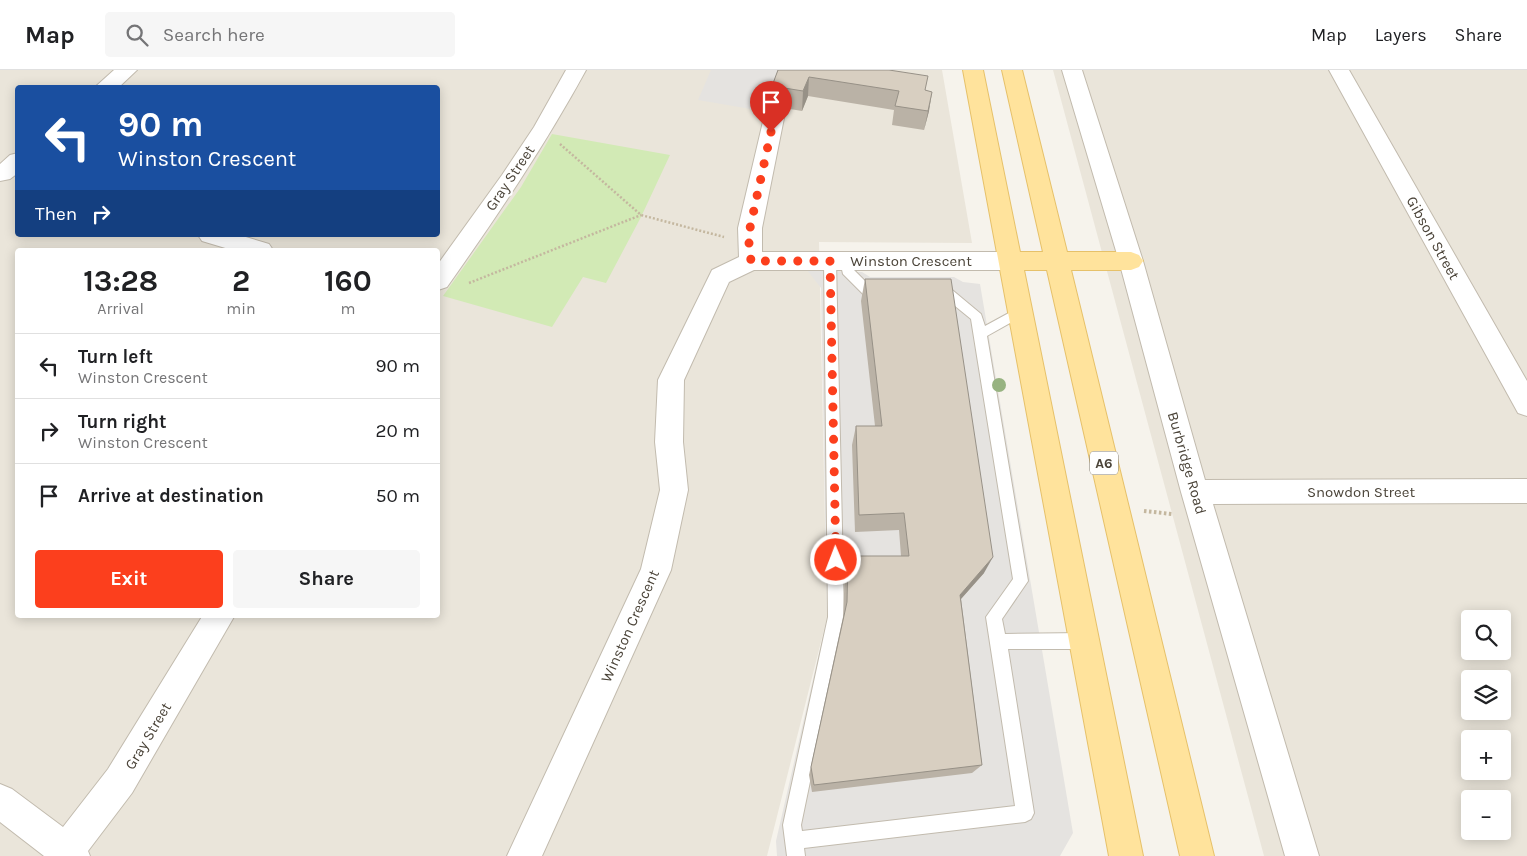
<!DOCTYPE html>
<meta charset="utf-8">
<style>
:root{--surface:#fff;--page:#f6f6f6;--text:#202124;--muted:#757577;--line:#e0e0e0;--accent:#fc3f1d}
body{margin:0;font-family:Karla,sans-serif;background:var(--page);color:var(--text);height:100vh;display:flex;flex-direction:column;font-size:19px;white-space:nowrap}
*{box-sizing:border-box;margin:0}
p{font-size:16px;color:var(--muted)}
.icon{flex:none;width:28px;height:28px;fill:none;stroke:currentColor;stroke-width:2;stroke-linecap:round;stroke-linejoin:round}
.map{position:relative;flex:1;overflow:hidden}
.panel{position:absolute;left:15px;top:178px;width:425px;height:370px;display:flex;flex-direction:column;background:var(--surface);border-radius:5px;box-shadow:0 2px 12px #0003}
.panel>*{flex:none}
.banner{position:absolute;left:15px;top:15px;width:425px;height:152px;border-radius:5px;box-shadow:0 2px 12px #0003;background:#1a4fa0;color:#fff;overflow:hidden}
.controls{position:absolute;left:1461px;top:540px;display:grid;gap:10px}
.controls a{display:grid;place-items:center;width:50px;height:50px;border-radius:5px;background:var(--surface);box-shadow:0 2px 12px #0003;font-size:25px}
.pin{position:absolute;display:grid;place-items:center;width:42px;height:42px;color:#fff;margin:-51px -21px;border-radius:50% 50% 50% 0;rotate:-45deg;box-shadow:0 0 5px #0007}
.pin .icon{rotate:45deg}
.me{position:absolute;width:55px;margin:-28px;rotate:359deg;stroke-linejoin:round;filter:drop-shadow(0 0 4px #0008)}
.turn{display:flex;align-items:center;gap:18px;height:105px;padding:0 20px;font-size:22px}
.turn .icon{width:65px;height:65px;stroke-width:2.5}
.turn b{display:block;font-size:35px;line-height:42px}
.then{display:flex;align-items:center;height:48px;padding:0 20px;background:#0003;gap:10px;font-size:19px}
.eta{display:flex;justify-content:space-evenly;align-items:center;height:85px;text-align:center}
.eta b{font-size:30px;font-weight:700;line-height:35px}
.cta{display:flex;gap:10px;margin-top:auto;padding:10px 20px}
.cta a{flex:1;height:58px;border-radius:5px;background:var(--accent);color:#fff;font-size:20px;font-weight:700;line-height:58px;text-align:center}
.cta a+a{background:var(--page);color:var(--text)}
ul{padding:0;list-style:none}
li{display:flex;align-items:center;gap:15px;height:65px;padding:0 20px;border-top:1px solid var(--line)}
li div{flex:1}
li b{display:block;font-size:19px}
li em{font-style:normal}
header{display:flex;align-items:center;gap:30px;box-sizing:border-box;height:70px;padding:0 25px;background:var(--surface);border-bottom:1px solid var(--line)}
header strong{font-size:24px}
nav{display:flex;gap:28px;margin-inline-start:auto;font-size:18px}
.search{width:350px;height:45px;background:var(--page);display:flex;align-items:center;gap:12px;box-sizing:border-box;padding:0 18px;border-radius:5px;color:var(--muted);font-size:19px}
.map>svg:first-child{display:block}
.residential{fill:#eae5da;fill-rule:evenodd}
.green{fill:#d2eab5}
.parking{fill:#e5e3e0}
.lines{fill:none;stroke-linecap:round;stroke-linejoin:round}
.service-casing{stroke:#c2bbae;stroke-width:2}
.minor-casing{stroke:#c2bbae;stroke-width:2}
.primary-casing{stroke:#e6c16a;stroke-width:2}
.path-far1{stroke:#c4b79f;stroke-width:2.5;stroke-dasharray:2 2;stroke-linecap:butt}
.path{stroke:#c4b79f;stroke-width:4;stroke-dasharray:2.5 2.5;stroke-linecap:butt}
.service{fill:#fff;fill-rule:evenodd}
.minor{fill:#fff;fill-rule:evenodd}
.primary{fill:#ffe39c;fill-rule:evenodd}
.tree{fill:#97b381}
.wall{fill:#bab2a6}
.shaded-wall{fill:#979187}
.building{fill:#d8cfc1;stroke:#979187}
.route{stroke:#fc3f1d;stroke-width:9;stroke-dasharray:0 16.2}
.labels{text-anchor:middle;stroke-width:4.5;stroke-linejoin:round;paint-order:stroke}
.shield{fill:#fff;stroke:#817c74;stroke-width:1}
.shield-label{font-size:14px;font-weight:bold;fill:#4b4439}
.street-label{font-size:15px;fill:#4b4439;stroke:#fff}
</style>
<header>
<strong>Map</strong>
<div class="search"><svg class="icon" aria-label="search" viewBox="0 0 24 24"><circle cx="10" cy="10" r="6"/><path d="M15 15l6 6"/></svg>Search here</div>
<nav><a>Map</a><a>Layers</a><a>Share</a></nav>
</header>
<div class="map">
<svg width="1527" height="786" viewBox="0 0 1527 786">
<rect width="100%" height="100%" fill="#f6f3ec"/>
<path class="residential" d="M0 0H942L972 173 819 172 827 548 767 786H0ZM18 18H438V165H18ZM18 180H438V545H18Z
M1053 0H1527V786H1264ZM1470 549H1502V581H1470ZM1470 609H1502V641H1470ZM1470 669H1502V701H1470ZM1470 729H1502V761H1470Z"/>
<path class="green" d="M552 64 670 85 641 147 606 213 583 207 552 257 443 226 521 117Z"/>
<path class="parking" d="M711 0H782L779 17 769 42 698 30Z
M807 200 862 202 870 207H954L963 212 980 214 1073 763 1060 786H777L776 771 827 548 821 218Z"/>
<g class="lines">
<defs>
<path id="service" d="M830 187 836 191 844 547 801 755 802 761 1015 736 986 547 1013 509 971 249 944 227 932 225 930 222 932 219H951L981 244 985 256 1018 238H1026L1028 241 1026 244 987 266 1028 511 1002 549 1005 564 1085 563 1090 566 1093 571 1090 576 1085 579H1008L1034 743 1031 749 1025 752 804 778 805 786H787L783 755 828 547 824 191Z
M846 187 852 191 853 199 872 218 884 220 886 223 884 226H865L843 204 840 191Z"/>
<path id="minor" d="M114 0H137L118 18H94Z
M566 0H586C544 77 497 146 447 217L438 220V194L502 105 534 57Z
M1062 0H1082L1143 191 1205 410 1527 409V433L1213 434 1319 786H1285L1181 422 1119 191Z
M1329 0H1349L1527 311V346L1518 343Z
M775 36 782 38 785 43 762 158V182H1012L1020 185 1024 191 1020 197 1012 200H754L729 212 684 310 683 372 688 420 671 500 542 786H507L641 499 660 420 655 372 658 310 712 200 739 187 738 158 765 43 768 38Z
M18 83V103L10 109 0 111V94L10 85Z
M198 165H239L269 174 273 180H232L202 171Z
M203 545H235L132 723 88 781 90 786H44L0 752V714L12 719 63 757 108 699Z"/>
<path id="primary" d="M963 0H983L1020 182H1043L1002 0H1022L1067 182H1131L1139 185 1143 191 1139 197 1131 200H1071L1214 786H1180L1047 200H1024L1143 786H1109Z"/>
</defs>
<use href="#service" class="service-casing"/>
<use href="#minor" class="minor-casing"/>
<use href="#primary" class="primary-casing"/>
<path class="path-far1" d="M560 74 641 145 724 167
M469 213 641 145"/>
<path class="path" d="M1144 441 1172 444"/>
<use href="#service" class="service"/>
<use href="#minor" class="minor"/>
<use href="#primary" class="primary"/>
</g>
<circle class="tree" cx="999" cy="315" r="7"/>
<path class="wall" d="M778 0 926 20 929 41 924 60 892 55 894 40 808 26 802 41 772 36V16Z
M865 209 984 503 961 529 982 695 972 703 812 722 809 705 843 547 845 501 848 486H901L899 460 855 462 852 375 856 356H875L861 231Z"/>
<path class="shaded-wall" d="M809 7 808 26 802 41 803 21Z
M932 22 929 41 924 60Z
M993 487 984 503 952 539 960 525Z"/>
<path class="building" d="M778 0H889L928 6 925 20 932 22 928 41 895 36 899 21 809 7 803 21 772 16Z
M865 209H951L993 487 960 525 982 695 814 715 811 697 847 532 848 486H909L904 443 859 445 856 356H882Z"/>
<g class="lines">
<path class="route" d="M771 62 750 158 749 173 751 191H830L836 490"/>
</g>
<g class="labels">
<rect class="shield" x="1090" y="381.5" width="28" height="23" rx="4"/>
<g class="shield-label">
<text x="1104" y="398">A6</text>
</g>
<g class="street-label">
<text transform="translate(510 108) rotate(-56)" y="5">Gray Street</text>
<text transform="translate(1433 168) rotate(61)" y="5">Gibson Street</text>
<text x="911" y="196">Winston Crescent</text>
<text transform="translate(1187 393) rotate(74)" y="5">Burbridge Road</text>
<text x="1361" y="427">Snowdon Street</text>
<text transform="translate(630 556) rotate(-66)" y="5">Winston Crescent</text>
<text transform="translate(148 666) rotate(-59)" y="5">Gray Street</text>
</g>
</g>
</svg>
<div class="controls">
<a><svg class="icon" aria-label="search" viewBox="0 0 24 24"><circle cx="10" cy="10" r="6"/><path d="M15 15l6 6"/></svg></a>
<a><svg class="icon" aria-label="layers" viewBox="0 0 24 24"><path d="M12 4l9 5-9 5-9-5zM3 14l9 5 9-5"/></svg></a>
<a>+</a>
<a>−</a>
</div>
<div class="pin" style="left:771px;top:62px;background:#d93025"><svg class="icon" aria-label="arrive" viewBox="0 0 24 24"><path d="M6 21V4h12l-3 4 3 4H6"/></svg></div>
<svg class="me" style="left:836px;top:490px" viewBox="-20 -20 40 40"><circle r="17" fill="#fc3f1d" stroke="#fff" stroke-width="3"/><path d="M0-11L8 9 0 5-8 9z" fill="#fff"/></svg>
<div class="banner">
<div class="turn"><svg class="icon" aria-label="left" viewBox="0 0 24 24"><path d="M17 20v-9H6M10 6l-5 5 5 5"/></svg><div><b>90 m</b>Winston Crescent</div></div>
<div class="then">Then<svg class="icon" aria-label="right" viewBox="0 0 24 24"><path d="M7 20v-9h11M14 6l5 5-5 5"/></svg></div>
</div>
<section class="panel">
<div class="eta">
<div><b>13:28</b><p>Arrival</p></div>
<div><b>2</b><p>min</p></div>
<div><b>160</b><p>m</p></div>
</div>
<ul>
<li><svg class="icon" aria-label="left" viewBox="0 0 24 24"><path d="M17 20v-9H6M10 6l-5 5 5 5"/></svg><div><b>Turn left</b><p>Winston Crescent</p></div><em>90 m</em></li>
<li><svg class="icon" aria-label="right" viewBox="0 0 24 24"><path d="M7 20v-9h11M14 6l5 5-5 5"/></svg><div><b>Turn right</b><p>Winston Crescent</p></div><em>20 m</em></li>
<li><svg class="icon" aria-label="arrive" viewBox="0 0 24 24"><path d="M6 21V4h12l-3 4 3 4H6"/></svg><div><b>Arrive at destination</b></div><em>50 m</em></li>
</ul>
<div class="cta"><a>Exit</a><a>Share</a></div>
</section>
</div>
